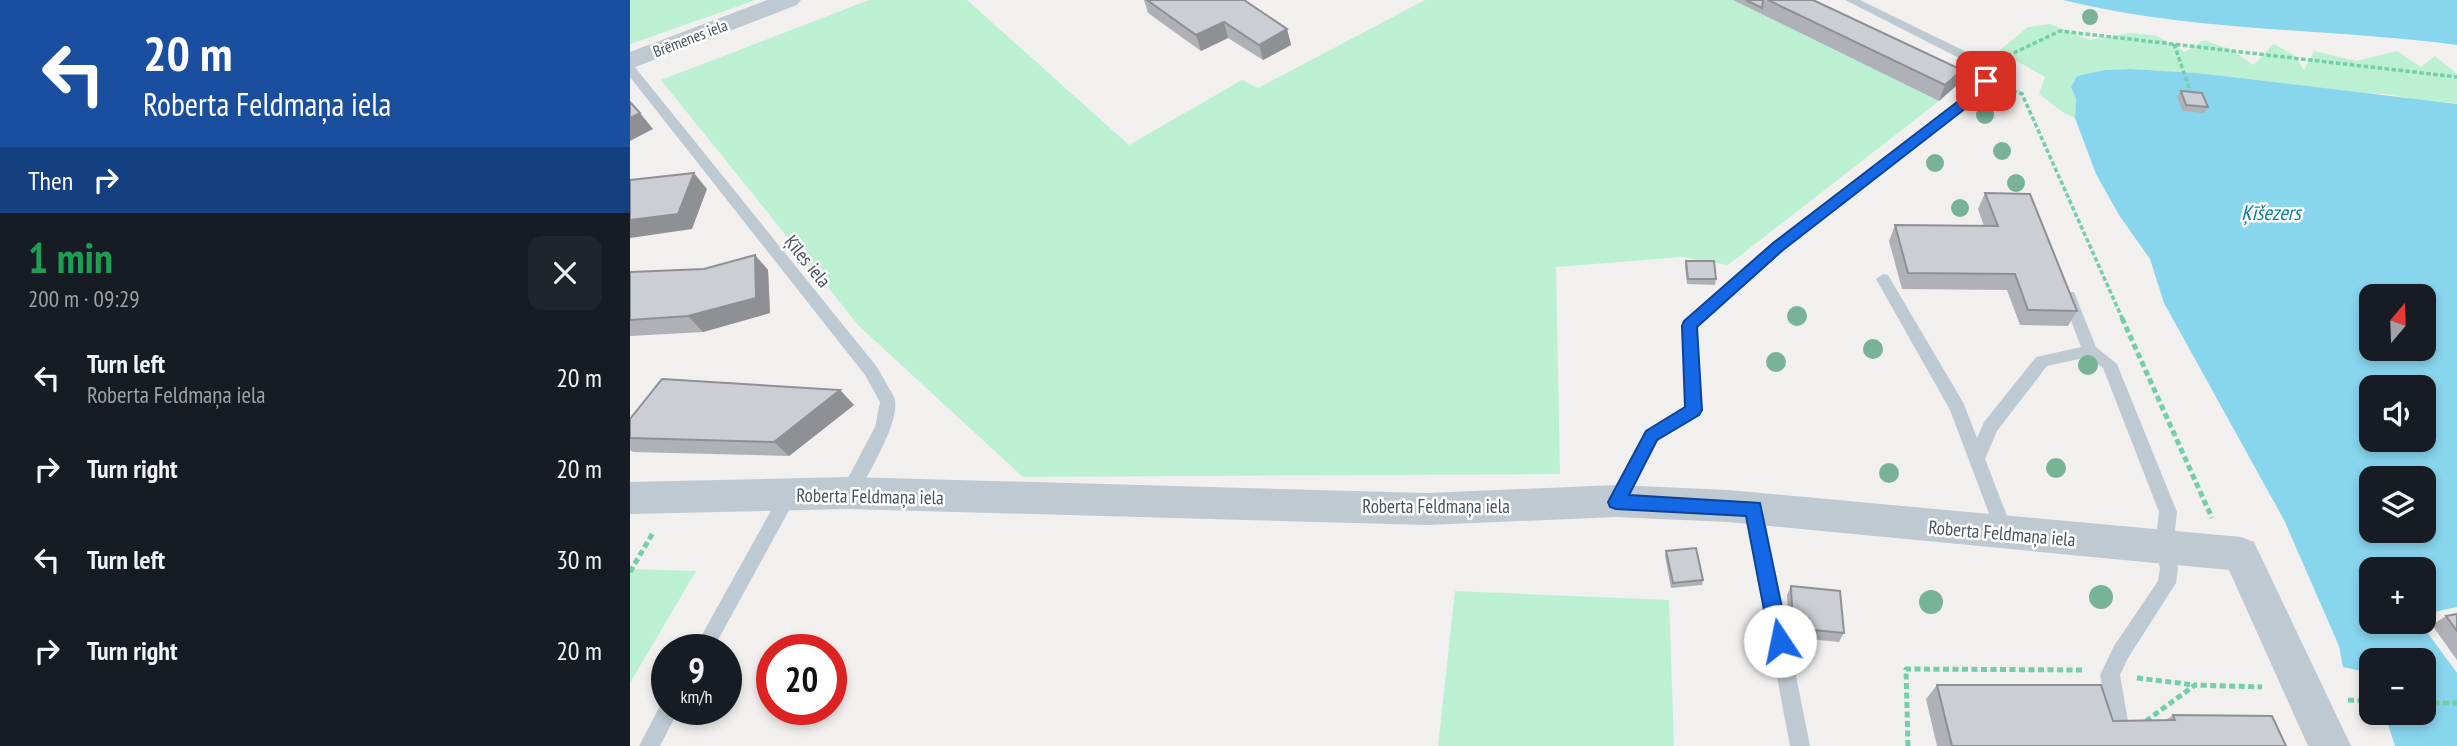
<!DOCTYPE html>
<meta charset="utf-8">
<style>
:root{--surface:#171b24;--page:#20242c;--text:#f1f3f6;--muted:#9ea1a6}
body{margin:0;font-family:"PT Sans Narrow",sans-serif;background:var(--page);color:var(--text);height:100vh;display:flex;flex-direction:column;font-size:26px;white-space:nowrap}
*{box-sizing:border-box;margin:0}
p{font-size:23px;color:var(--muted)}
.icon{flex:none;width:38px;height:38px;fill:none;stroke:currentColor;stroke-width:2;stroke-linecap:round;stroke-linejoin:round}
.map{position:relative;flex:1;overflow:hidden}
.panel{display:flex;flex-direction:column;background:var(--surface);width:630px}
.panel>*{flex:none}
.guide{background:#1a4fa0;color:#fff;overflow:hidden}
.needle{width:46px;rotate:19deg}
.buttons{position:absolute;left:1729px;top:284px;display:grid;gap:14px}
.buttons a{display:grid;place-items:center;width:77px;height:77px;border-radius:14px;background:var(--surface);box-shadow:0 4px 10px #0003;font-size:35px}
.speed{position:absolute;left:21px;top:634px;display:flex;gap:14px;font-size:35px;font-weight:700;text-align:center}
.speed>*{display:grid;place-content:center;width:91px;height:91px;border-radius:50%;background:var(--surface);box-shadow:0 4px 10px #0003;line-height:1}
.speed small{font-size:18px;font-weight:400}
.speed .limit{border:10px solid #d22;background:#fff;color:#111}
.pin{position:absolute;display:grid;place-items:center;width:60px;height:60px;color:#fff;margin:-30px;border-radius:14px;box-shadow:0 4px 10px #0006}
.me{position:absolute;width:77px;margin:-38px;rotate:349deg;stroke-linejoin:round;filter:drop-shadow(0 0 5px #0008)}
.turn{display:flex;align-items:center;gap:24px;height:147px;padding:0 28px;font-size:32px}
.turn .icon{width:91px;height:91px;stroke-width:2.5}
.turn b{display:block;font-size:49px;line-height:60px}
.then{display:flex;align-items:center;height:66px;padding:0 28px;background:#0003;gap:14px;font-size:26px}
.round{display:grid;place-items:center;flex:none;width:74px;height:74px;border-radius:14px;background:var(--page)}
.summary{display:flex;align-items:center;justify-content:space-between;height:119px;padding:0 28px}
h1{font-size:42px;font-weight:700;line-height:52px;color:#1e9e55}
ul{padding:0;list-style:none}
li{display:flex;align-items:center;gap:21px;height:91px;padding:0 28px}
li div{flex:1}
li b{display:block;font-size:26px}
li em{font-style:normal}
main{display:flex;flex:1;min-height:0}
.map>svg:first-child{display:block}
.green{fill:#bcf0d2}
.water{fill:#88d5ee;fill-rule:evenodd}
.pier{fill:#f2efef}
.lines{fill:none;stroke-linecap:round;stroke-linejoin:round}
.path-far1{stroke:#73cfa5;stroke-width:3.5;stroke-dasharray:4.5 2.5;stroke-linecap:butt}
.path{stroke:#73cfa5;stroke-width:5;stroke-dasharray:6 3.5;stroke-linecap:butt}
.lane{fill:#bfc9d1;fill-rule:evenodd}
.street{fill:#bfc9d1;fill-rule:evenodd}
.tree{fill:#78b297}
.wall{fill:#afb1b6}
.shaded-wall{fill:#8e9094}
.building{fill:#cbced4;stroke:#8e9094;stroke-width:2}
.route{fill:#1468e6;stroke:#0d4496;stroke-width:2}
.labels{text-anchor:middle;stroke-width:5;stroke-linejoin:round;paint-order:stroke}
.far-street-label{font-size:16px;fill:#46525d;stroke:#fff}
.street-label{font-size:19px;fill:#46525d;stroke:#fff}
.water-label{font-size:21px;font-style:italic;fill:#097fa6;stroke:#fff}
</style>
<main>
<section class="panel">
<div class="guide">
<div class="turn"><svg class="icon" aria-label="left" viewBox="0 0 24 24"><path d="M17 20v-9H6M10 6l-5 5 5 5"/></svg><div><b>20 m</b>Roberta Feldmaņa iela</div></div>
<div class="then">Then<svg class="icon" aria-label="right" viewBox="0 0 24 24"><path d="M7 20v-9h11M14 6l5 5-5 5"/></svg></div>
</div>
<div class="summary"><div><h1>1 min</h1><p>200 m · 09:29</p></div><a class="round"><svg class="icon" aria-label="close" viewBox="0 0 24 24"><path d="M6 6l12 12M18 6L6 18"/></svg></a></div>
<ul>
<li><svg class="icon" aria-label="left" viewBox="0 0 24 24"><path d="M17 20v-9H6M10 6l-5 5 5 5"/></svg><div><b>Turn left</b><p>Roberta Feldmaņa iela</p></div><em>20 m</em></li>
<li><svg class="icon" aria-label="right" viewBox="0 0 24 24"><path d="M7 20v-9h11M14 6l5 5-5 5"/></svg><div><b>Turn right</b></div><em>20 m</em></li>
<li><svg class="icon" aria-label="left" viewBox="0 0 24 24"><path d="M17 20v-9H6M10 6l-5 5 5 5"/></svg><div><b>Turn left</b></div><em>30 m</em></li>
<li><svg class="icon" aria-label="right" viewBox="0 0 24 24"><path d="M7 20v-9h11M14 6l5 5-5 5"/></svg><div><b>Turn right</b></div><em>20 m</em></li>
</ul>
</section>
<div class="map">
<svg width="1827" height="746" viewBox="0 0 1827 746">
<rect width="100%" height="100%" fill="#f2efef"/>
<path class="green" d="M0 0H126L0 44Z
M239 0H337L499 145 612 80 628 88 795 0H1103L1309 101 1098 265 1052 257 926 267 930 474 393 477 229 326 31 80Z
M1420 24 1460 40 1502 33 1527 36 1555 52 1574 40 1602 50 1623 65 1644 44 1664 55 1674 70 1684 51 1726 61 1767 51 1791 67 1805 56 1827 74V103L1795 101 1755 94 1718 93 1567 73 1500 69 1474 70 1447 76 1441 87 1446 99 1445 118 1434 113 1409 94 1415 77 1369 51 1398 27Z
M0 569 66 571 0 683Z
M825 591 1039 600 1044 746H808Z"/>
<path class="water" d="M1433 0H1827V45C1696 28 1562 32 1433 0Z
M1500 69 1567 73 1827 104V746H1765L1754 712H1794V660H1741V673L1713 667 1709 646 1654 520 1534 303 1520 259 1489 215 1466 174 1445 118 1446 99 1441 87 1447 76 1474 70ZM1741 296H1794V348H1741ZM1741 387H1794V439H1741ZM1741 478H1794V530H1741ZM1741 569H1794V621H1741Z"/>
<path class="pier" d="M1827 607V673L1789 621H1794V614Z"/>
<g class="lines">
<path class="path-far1" d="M1544 44 1562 96
M1371 59 1430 31 1827 77
M1376 88 1392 94 1493 320"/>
<path class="path" d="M1492 318 1582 518
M0 572 24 531
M1507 678 1565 685
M1718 700 1741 701
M1794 703H1827
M1516 721 1565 685 1632 687
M1278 746 1276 669 1453 670"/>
<path class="lane" d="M1215 0H1230L1351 59 1363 76 1360 88 1153 250 1067 328 1072 410 1070 415 1028 441 992 506 986 508 980 506 977 501 980 496 1016 431 1056 407 1051 326 1054 322 1143 242 1348 86 1351 76 1343 65Z
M0 65 4 66 247 367 264 397C273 418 236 478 225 498L219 500 213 498 210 493 245 427 250 402 235 375 0 77Z
M1253 274 1258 275 1334 404 1347 438 1354 422 1406 357 1451 347 1432 296 1434 292H1444L1466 347 1487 364 1547 512 1543 548 1548 568 1546 583 1498 658 1490 675 1500 733 1497 740 1490 743 1483 740 1480 733 1470 675 1484 646 1528 581 1530 568 1525 548 1529 512 1473 368 1458 357 1417 366 1367 431 1355 459 1384 534 1381 540 1375 542 1369 540 1320 410 1246 279Z
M159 487 165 489 168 494 83 649H64L153 489Z
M1124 501 1130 504 1133 509 1180 746H1160L1115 509 1118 504Z
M37 700V709H49L30 746H9L32 702Z"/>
<path class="street" d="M137 0H171L167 5 0 69V52Z
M219 477 797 493 986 485 1098 490 1611 537 1624 542 1721 746H1678L1599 570 1098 522 986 517 797 525 219 509 0 514V482Z"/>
</g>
<g class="tree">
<circle cx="1460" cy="17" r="8"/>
<circle cx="1355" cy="115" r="9"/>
<circle cx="1372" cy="151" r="9"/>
<circle cx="1305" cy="163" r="9"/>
<circle cx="1386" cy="183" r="9"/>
<circle cx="1330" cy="208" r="9"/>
<circle cx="1167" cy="316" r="10"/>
<circle cx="1243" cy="349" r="10"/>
<circle cx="1146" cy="362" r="10"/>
<circle cx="1458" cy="365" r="10"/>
<circle cx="1426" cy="468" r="10"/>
<circle cx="1259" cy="473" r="10"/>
<circle cx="1471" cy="597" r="12"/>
<circle cx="1301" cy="602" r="12"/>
</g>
<path class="wall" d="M514 0H614L657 29 661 45 633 60 598 38 571 51 518 13Z
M1103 0H1183L1326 86 1309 101Z
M1551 91 1578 107 1574 113 1553 111 1547 97Z
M1355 193 1447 311 1438 326 1390 325 1377 290 1272 289 1259 241 1265 225 1354 226 1348 209Z
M125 255 138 270 140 313 73 332 0 336V272L74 269Z
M1056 261 1086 279 1085 285 1057 284 1055 266Z
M210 390 224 405 159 456 3 452 0 450V419Z
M1036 551 1073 580 1072 585 1041 588 1035 556Z
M1161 586 1214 633 1209 642 1159 637 1157 595Z
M1827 614V660L1802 625 1816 616Z
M1307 685 1483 721 1536 720 1543 715 1656 746H1307L1296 699Z"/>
<path class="shaded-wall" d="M594 22 598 38 571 51 566 35Z
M657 29 661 45 633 60 629 45Z
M1332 70 1326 86 1309 101 1315 85Z
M10 113 23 129 0 141V118Z
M64 173 77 189 62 229 0 238V220Z
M125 255 138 270 140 313 73 332 58 316Z
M210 390 224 405 159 456 144 442Z"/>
<path class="building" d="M517 0H614L657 29 629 45 594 22 566 35Z
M1116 0H1133L1132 8Z
M1138 0H1183L1332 70 1315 85Z
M1551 91 1572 93 1578 107 1556 105Z
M0 102 10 113 0 118Z
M64 173 48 214 0 220V180Z
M1355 193 1400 194 1447 311 1398 310 1385 274 1278 273 1265 225 1368 226Z
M125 255 126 298 58 316 0 320V272L74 269Z
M1056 261H1084L1086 279H1058Z
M32 379 210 390 144 442 0 438V419Z
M1066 548 1073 580 1043 583 1036 551Z
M1161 586 1210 591 1214 633 1163 628Z
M1827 614V631L1816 616Z
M1307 685H1471L1483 721 1545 720 1543 715 1642 716 1656 746H1322Z"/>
<path class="route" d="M1356 77 1362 81 1358 91 1153 250 1067 327 1072 410 1069 415 1027 440 999 495 1130 503 1159 641 1156 647 1150 650 1143 647 1140 641 1116 516 986 509 980 507 978 502 1016 431 1055 407 1052 326 1054 321 1143 243 1348 86 1351 78Z"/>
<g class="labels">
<g class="far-street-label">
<text transform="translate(60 38) rotate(-21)" y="6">Brēmenes iela</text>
</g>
<g class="street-label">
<text transform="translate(178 261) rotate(51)" y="7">Ķīles iela</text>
<text transform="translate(240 496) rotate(1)" y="7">Roberta Feldmaņa iela</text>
<text x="806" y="513">Roberta Feldmaņa iela</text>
<text transform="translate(1372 533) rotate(5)" y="7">Roberta Feldmaņa iela</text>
</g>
<g class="water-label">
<text x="1641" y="220">Ķīšezers</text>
</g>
</g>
</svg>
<div class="buttons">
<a><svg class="needle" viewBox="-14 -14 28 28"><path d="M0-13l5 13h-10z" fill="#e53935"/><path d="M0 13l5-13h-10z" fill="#9ea1a6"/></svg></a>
<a><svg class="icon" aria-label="sound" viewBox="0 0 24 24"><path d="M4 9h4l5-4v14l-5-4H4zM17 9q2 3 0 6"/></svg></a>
<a><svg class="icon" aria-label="layers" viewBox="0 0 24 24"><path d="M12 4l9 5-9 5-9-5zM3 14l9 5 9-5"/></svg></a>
<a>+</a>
<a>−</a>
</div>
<div class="speed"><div>9<small>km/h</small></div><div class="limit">20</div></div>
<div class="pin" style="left:1356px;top:81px;background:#d93025"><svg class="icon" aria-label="arrive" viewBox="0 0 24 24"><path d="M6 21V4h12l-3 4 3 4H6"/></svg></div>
<svg class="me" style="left:1150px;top:641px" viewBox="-20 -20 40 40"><circle r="19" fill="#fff"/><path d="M0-13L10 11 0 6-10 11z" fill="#1468e6"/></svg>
</div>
</main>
